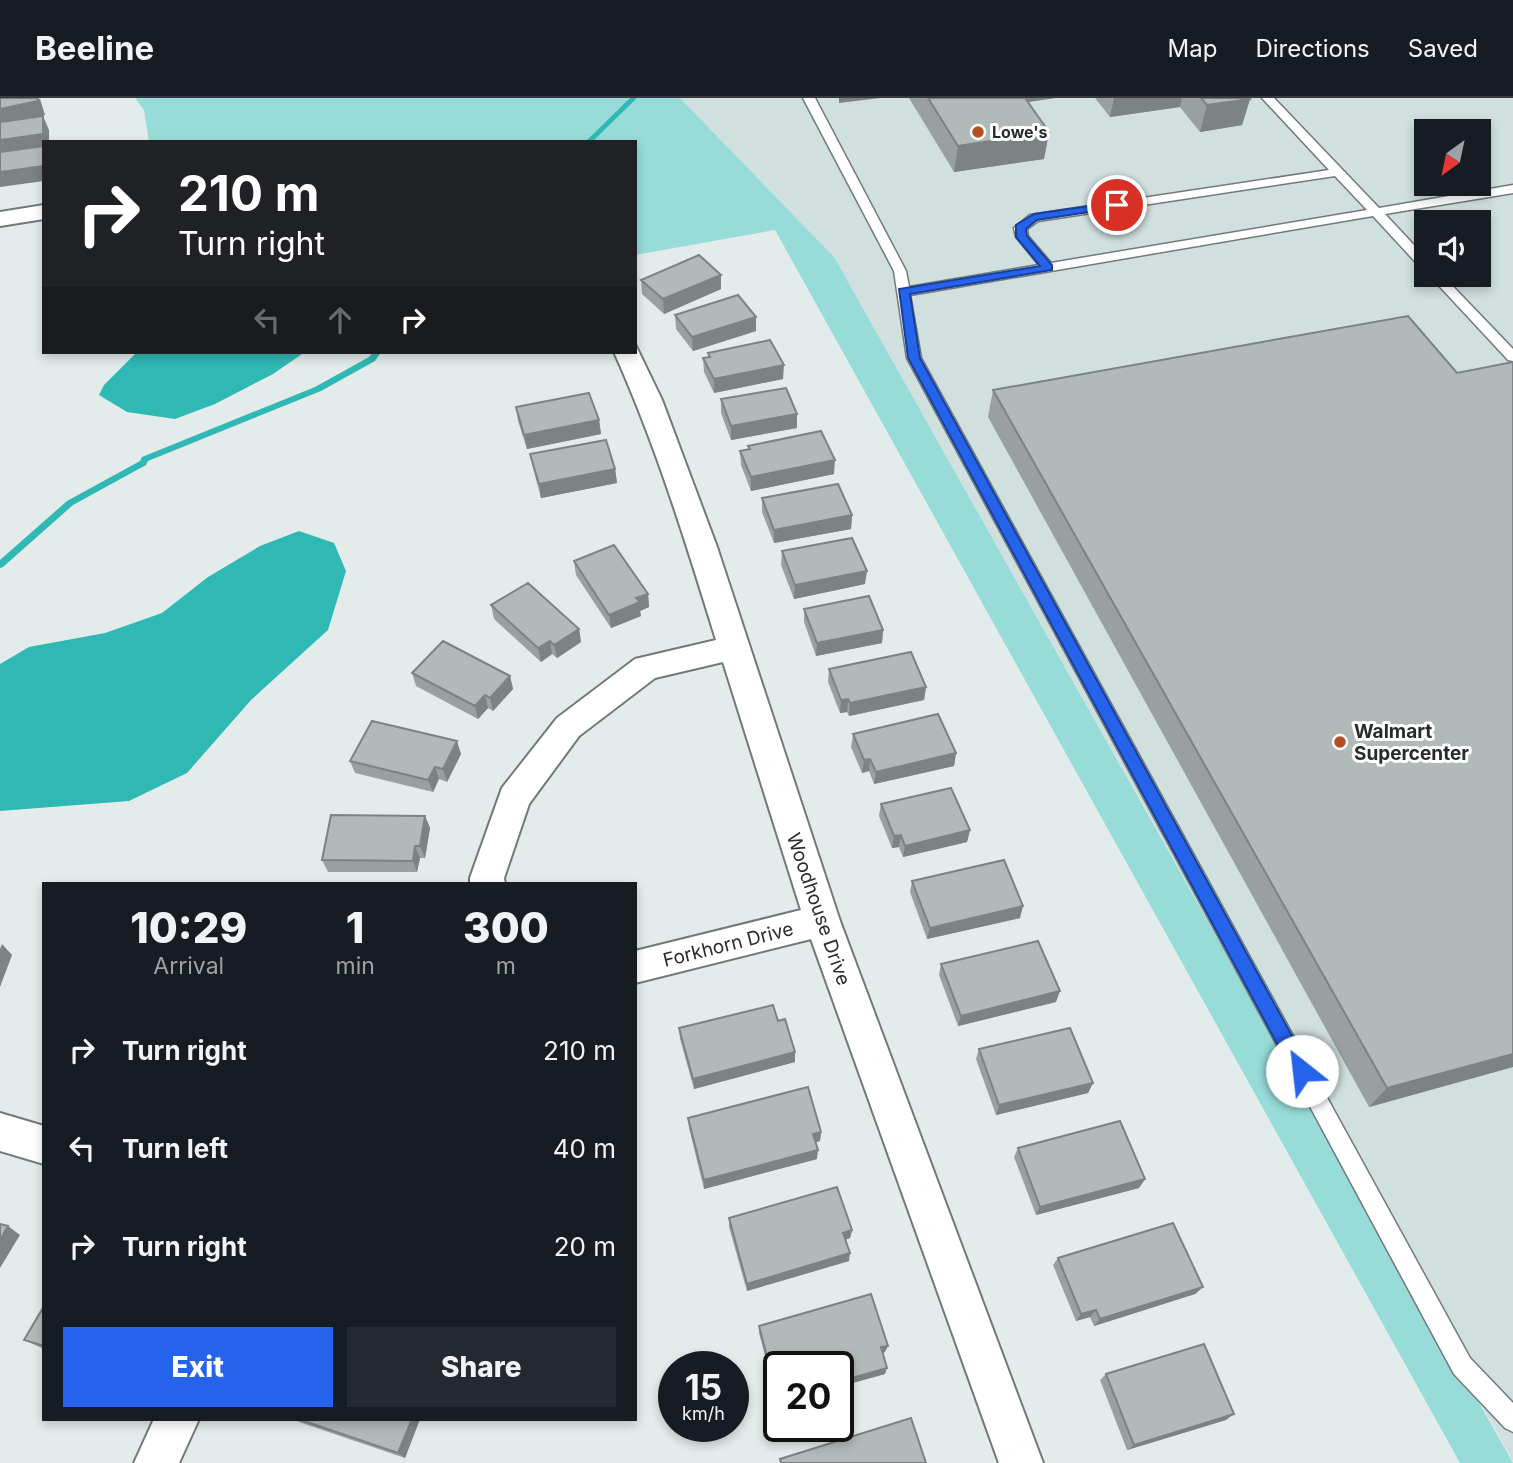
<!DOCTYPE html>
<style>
:root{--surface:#171b24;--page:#242831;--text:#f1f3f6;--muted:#9ea1a6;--line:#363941;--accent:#2563eb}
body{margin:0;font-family:Inter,sans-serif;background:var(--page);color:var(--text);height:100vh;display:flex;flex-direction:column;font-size:26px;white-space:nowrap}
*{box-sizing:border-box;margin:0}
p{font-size:23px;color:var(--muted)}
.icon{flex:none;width:38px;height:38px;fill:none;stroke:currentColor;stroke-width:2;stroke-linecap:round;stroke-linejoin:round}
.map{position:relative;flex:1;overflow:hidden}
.panel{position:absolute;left:42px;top:784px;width:595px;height:539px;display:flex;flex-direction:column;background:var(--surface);border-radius:0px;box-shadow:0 4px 10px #0003}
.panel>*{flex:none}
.hud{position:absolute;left:42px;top:42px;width:595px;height:214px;border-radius:0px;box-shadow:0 4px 10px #0003;background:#202124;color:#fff;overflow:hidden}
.needle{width:46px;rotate:213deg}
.fabs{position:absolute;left:1414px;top:21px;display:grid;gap:14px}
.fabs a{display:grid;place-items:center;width:77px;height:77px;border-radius:0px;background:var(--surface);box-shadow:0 4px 10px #0003;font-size:35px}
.speed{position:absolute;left:658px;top:1253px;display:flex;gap:14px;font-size:35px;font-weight:700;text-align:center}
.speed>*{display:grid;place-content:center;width:91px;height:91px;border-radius:50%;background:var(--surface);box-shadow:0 4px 10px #0003;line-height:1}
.speed small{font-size:18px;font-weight:400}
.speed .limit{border:4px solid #111;border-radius:10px;background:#fff;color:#111}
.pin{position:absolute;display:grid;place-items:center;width:60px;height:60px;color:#fff;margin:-30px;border:4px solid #fff;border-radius:50%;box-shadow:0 2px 7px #0007}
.me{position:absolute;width:77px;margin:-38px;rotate:331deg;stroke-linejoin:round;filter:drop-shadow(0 0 5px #0008)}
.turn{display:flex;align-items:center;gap:24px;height:147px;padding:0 21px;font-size:32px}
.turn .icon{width:91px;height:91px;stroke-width:2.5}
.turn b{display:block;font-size:49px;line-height:60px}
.lanes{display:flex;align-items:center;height:66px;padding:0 21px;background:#0003;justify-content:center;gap:35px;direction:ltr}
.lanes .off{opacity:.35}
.eta{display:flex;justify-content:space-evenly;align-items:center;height:119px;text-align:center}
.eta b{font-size:42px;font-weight:800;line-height:49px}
.action{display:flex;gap:14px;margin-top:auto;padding:14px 21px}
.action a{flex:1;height:80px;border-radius:0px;background:var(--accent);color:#fff;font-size:28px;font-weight:800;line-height:80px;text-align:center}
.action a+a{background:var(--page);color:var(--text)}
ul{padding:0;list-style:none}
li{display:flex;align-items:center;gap:21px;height:98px;padding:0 21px}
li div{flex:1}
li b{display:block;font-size:26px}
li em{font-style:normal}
header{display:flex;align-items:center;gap:42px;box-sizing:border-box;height:98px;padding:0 35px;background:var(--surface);border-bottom:2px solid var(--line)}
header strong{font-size:33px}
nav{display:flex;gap:38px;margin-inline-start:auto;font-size:24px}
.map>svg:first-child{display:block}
.built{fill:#cfe0df;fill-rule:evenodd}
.green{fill:#97dcd9}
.water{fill:#30b8b4}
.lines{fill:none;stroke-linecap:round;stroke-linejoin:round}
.stream{fill:#30b8b4;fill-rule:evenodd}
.lane-casing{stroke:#727a79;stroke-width:3}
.street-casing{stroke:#727a79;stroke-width:4}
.lane{fill:#fff;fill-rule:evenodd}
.street{fill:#fff;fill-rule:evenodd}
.wall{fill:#99a09f}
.shaded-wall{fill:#7d8282}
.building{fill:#b2bab9;stroke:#7d8282;stroke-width:2}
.route{fill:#2563eb;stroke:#184099;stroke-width:2}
.poi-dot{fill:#b54f22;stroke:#fff;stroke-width:2.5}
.labels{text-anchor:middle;stroke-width:6;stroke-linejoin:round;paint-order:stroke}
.far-poi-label{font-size:16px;font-weight:bold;fill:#272b2a;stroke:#fff;text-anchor:start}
.poi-label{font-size:19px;font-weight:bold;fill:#272b2a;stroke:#fff;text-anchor:start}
.street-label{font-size:19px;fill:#272b2a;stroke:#fff}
</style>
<header>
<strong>Beeline</strong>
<nav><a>Map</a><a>Directions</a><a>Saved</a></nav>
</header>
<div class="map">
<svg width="1513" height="1365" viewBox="0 0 1513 1365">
<rect width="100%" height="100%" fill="#e3eceb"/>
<path class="built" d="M680 0H1513V1363L834 159ZM1426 33H1479V86H1426ZM1426 124H1479V177H1426Z"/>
<path class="green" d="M135 0H680L834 159 1513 1365H1460L775 132 635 157V44H149L144 12Z"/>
<path class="water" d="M137 254H305L273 276 215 306 175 321 127 314 99 297 104 287Z
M299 433 334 445 346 473 328 532 251 602 187 675 129 703 0 713V566L29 549 105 535 162 515 208 479 260 448Z"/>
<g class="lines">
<path class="stream" d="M630 0H637L592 44H585Z
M373 254H381L375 263 321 293 148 363 146 367 73 407 3 469 0 470V462L67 403 140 363 142 359 315 289 369 259Z"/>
<defs>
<path id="lane" d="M803 0H815L906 173 909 189 1039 167 1016 139 1014 130 1030 117 1329 72 1262 0H1274L1379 110 1513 87V95L1385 116 1426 160V171L1421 170 1373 118 910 197 921 260 1470 1260 1513 1305V1334L1505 1330 1454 1276 907 260 894 173ZM1335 78 1367 112 1051 165 1028 138 1027 131 1038 123Z
M1429 177H1442L1513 251V263L1508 262Z"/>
<path id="street" d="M44 107V121L0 128V114Z
M636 248 662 302 717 449 840 823 1043 1365H999L811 841 635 885V853L801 812 723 564 655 580 579 638 529 706 504 780 505 786H470V780L502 690 557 620 635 561 716 542C686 445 656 347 614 254H635Z
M0 1015 44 1028V1066L0 1053Z
M154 1321H199L179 1365H134Z"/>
</defs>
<use href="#lane" class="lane-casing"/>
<use href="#street" class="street-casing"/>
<use href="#lane" class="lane"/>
<use href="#street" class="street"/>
</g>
<path class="wall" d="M909 0H1055L1028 4 1049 34 1044 61 954 74Z
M1095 0H1249L1250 1 1242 27 1200 34 1180 9 1110 19Z
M721 177V191L664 216 642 196 641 182Z
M675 217 756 233 693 253 676 231Z
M708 255 783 281 714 295 704 274 703 260 708 259Z
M1513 264V969L1369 1009 988 319 993 292 1457 275Z
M721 301 797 316V330L731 342 721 315Z
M516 309 599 322 601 336 527 351 518 323Z
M748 348 834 376 751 393 741 367 740 353 748 352Z
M530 356 615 371 617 385 541 400 533 370Z
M762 400 852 417 851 431 774 445 762 414Z
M782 453 865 486 794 501 781 467Z
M574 463 648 496 649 509 640 513 641 518 611 530 576 477Z
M491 507 579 531 581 544 557 560 552 556 541 564 494 521Z
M804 511 883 532 882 545 816 558 804 524Z
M829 571 926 589 924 602 849 618 847 614 840 615 828 584Z
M412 575 510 578 513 591 493 613 488 610 478 621 416 588Z
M853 636 956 655 954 668 874 686 869 673 862 675 851 649Z
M461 656 447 684 439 681 433 694 355 675 350 663Z
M881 706 970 732 967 744 903 759 899 749 892 750 879 718Z
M425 718 430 730 425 760H420L417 774H328L322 762Z
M912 783 1020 820 927 841 910 794Z
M941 866 1056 904 958 928 939 877Z
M778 923 795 964 694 991 680 941 679 930Z
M979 951 1093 985 1088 995 996 1017 976 961Z
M688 1020 821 1034 820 1043 816 1044 817 1061 704 1091 689 1030Z
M1018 1050 1145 1081 1139 1090 1036 1117 1014 1059Z
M729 1120 852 1132 850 1140 846 1141 849 1163 747 1193 729 1129Z
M1058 1160 1203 1189 1195 1196 1094 1228 1090 1219 1076 1223 1053 1167Z
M44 1208V1251L24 1242Z
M759 1228 885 1254 883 1255 885 1276 838 1289V1269L778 1307 759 1235Z
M1106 1276 1226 1322 1127 1352 1100 1282Z
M295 1321H420L405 1360 299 1324Z"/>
<path class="shaded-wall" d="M37 0 40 1 45 17 0 27V11Z
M839 0H880L839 5Z
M1008 0H1055L1007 7Z
M1114 0H1182L1180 9 1110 19Z
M1250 1 1242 27 1200 34 1207 7Z
M43 18 49 32V44H44V51L0 57V42Z
M1049 34 1044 61 954 74 958 48Z
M44 68V83L0 89V74Z
M721 177V191L664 216 663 201Z
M756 219V233L693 253 692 239Z
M784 267 783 281 714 295V281Z
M797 316V330L731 342V328Z
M599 322 601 336 527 351 524 337Z
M835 362 834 376 751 393V379Z
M615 371 617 385 541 400 539 386Z
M852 417 851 431 774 445V432Z
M867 473 865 486 794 501 795 487Z
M648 496 649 509 640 513 641 518 611 530 609 517 636 500Z
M579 531 581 544 557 560 554 547Z
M883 532 882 545 816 558 817 545Z
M550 543 552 556 541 564 538 550Z
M510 578 513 591 493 613 490 600Z
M926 589 924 602 849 618 850 605Z
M485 597 488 610 478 621 475 608Z
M848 601 847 614 840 615 841 602Z
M457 643 461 656 447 684 443 671Z
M956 655 954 668 874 686 876 674Z
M870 661 869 673 862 675 864 662Z
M435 669 439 681 433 694 428 682Z
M425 718 430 730 425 760 420 748Z
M970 732 967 744 903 759 905 748Z
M901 737 899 749 892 750 894 738Z
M415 748 420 760 417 774 413 763Z
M1023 808 1020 820 927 841 930 830Z
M2 846 12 857 0 889V851Z
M1060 893 1056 904 958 928 961 918Z
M795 954V964L694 991 693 981Z
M1513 956V969L1369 1009 1387 990Z
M1093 985 1088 995 996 1017 999 1007Z
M821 1034 820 1043 812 1045 813 1036Z
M818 1052 817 1061 704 1091V1082Z
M1145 1081 1139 1090 1036 1117 1040 1109Z
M8 1128 20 1137 0 1170V1142Z
M852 1132 850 1140 842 1143 843 1135Z
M850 1155 849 1163 747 1193V1186Z
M1203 1189 1195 1196 1094 1228 1100 1221Z
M1096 1212 1090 1219 1076 1223 1081 1216Z
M888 1248 885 1254 879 1256 881 1249Z
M887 1270 885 1276 838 1289V1284Z
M1234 1316 1226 1322 1127 1352 1134 1347Z
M412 1321H420L405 1360 398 1355Z"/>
<path class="building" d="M0 0H37L38 3 0 11Z
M928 0H1025L1049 34 958 48Z
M1201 0H1249L1250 1 1207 7Z
M43 18V36L0 42V24Z
M44 48V68L0 74V54Z
M699 157 721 177 663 201 641 182Z
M738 197 756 219 692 239 675 217Z
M1408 218 1457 275 1513 264V956L1387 990 993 292Z
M770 242 784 267 714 281 703 260 710 259 708 255Z
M786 290 797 316 731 328 721 301Z
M589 295 599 322 524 337 516 309Z
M821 333 835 362 751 379 740 353 750 351 748 348Z
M606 342 615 371 539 386 530 356Z
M838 386 852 417 774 432 762 400Z
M852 440 867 473 795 487 782 453Z
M614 447 648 496 636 500 640 504 609 517 574 463Z
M528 485 579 531 554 547 550 543 538 550 491 507Z
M869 498 883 532 817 545 804 511Z
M443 543 510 578 490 600 485 597 475 608 412 575Z
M911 554 926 589 850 605 848 601 841 602 829 571Z
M938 616 956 655 876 674 870 661 864 662 853 636Z
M372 623 457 643 443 671 435 669 428 682 350 663Z
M951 690 970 732 905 748 901 737 894 738 881 706Z
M331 717 425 718 420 748H415L413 763 322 762Z
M1004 762 1023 808 930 830 912 783Z
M1038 843 1060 893 961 918 941 866Z
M773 907 778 923 785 921 795 954 693 981 679 930Z
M1070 930 1093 985 999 1007 979 951Z
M808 989 821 1034 813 1036 818 1052 704 1082 688 1020Z
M1120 1023 1145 1081 1040 1109 1018 1050Z
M837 1089 852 1132 843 1135 850 1155 747 1186 729 1120Z
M1173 1125 1203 1189 1100 1221 1096 1212 1081 1216 1058 1160Z
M0 1126 8 1128 0 1142Z
M871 1196 888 1248 881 1249 887 1270 838 1284V1269H779L778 1301 759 1228Z
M44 1208V1248L24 1242Z
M1204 1246 1234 1316 1134 1347 1106 1276Z
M911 1320 926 1365H781L780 1361Z
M298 1321H412L398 1355Z"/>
<path class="route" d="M1117 104 1123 107 1121 109 1037 122 1026 131 1027 138 1052 167V172L910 196 920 260 1308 967 1311 973 1308 979 1302 981 1295 979 908 260 899 191 1040 168 1016 139V127L1034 116Z"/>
<g class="poi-dot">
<circle cx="978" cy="34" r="7"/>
<circle cx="1340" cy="644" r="7"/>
</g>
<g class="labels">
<g class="far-poi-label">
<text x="992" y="40">Lowe's</text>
</g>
<g class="poi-label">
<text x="1354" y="640">Walmart<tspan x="1354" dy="22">Supercenter</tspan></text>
</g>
<g class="street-label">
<text transform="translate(819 811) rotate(71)" y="7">Woodhouse Drive</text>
<text transform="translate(728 846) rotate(-14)" y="7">Forkhorn Drive</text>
</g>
</g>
</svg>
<div class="fabs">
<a><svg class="needle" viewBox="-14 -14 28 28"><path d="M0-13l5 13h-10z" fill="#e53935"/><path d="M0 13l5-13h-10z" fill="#9ea1a6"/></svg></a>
<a><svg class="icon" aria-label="sound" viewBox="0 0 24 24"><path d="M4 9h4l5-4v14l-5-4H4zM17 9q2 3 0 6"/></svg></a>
</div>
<div class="speed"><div>15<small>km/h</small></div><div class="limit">20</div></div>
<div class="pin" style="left:1117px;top:107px;background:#d93025"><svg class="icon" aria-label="arrive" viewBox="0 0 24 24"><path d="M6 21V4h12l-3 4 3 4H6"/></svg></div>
<svg class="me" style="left:1302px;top:973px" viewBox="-20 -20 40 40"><circle r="19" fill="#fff"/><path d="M0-13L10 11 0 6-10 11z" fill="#2563eb"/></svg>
<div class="hud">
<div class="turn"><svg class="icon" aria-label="right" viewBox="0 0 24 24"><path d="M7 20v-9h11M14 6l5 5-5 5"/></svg><div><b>210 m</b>Turn right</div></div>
<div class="lanes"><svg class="icon off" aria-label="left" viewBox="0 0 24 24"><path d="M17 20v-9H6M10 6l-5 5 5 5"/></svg><svg class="icon off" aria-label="ahead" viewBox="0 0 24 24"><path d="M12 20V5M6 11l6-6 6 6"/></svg><svg class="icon" aria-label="right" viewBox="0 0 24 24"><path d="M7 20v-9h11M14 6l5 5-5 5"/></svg></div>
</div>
<section class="panel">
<div class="eta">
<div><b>10:29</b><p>Arrival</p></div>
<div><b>1</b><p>min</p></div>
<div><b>300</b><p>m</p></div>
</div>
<ul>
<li><svg class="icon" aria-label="right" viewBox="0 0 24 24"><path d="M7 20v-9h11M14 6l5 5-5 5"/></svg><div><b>Turn right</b></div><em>210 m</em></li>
<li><svg class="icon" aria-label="left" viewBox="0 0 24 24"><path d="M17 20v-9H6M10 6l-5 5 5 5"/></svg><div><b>Turn left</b></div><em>40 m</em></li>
<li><svg class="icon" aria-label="right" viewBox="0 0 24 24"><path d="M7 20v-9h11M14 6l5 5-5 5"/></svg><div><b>Turn right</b></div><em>20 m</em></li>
</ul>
<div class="action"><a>Exit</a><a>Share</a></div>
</section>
</div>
